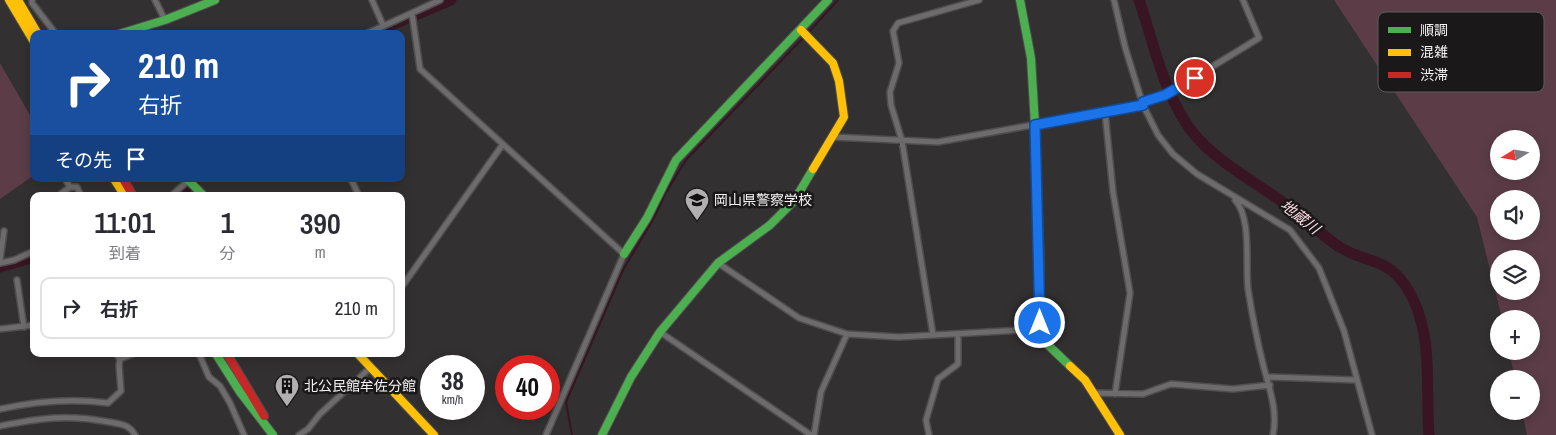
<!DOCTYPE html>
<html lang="ja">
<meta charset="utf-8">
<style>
:root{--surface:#fff;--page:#f7f7f7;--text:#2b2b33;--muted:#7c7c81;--line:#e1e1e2}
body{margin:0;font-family:"Archivo Narrow","Noto Sans JP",sans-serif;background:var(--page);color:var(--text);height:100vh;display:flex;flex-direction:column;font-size:19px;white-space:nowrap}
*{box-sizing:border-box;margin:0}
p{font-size:16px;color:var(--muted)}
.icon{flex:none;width:28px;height:28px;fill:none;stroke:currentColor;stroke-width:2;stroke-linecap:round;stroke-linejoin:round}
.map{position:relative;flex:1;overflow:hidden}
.sheet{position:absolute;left:30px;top:192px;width:375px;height:165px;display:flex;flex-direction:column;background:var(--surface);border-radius:10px;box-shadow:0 2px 12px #0003}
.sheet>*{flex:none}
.top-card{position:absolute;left:30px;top:30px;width:375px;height:152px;border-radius:10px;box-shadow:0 2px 12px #0003;background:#1a4fa0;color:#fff;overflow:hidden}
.needle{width:32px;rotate:259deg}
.fabs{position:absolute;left:1490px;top:130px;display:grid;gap:10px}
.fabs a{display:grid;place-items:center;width:50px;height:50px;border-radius:50%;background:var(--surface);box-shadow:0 2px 12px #0003;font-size:25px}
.speed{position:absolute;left:420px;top:355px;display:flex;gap:10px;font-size:25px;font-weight:700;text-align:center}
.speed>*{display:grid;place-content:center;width:65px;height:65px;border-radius:50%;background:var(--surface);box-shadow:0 2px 12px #0003;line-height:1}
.speed small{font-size:12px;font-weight:400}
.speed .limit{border:8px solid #d22;background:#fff;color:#111}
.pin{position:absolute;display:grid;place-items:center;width:42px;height:42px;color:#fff;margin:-21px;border:2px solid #fff;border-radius:50%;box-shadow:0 1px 5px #0007}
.me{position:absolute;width:55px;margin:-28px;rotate:0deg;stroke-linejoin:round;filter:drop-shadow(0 0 4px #0008)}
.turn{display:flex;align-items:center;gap:18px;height:105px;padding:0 25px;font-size:22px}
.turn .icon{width:65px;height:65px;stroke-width:2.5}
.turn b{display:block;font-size:35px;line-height:42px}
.then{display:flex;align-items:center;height:48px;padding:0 25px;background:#0003;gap:10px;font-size:19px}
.eta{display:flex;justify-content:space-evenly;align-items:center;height:85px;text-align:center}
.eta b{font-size:30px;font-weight:600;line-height:35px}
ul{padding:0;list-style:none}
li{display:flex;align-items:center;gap:15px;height:62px;margin:0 10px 8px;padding:0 15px;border:2px solid var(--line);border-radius:10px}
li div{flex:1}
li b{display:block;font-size:19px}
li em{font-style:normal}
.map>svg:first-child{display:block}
.green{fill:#5c3d47;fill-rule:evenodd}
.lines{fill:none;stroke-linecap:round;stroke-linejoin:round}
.stream{stroke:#391422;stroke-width:2}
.river{stroke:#391422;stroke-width:11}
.street-casing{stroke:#4f4d4e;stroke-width:8}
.fast-casing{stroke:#4f4d4e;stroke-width:10}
.slow-casing{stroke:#4f4d4e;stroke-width:10}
.jam-casing{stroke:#4f4d4e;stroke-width:10}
.street{stroke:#6d6b6c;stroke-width:5}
.fast{stroke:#4caf50;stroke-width:8}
.slow{stroke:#ffc107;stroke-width:8}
.jam{stroke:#c62828;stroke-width:8}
.route-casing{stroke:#114b97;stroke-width:12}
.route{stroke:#1a73e8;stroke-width:9}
.labels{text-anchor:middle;stroke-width:5;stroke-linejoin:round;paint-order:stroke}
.poi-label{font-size:14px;fill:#f7f3f4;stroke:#1a1818;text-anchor:start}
.water-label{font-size:15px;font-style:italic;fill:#fbd9e3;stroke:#1a1818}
.key{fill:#1a1818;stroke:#5c5a5a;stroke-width:1}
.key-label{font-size:14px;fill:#f7f3f4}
</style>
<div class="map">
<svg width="1556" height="435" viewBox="0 0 1556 435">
<rect width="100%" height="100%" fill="#333031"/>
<path class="green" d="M1334 0H1556V435H1527L1522 411H1531V379H1515L1509 351H1531V319H1502L1477 217ZM1499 139H1531V171H1499ZM1499 199H1531V231H1499ZM1499 259H1531V291H1499Z
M0 63 34 122V175L0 199Z"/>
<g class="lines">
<path class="stream" d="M807 34 838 0
M572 435 566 402 623 270 655 216 665 194 686 160 804 37"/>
<path class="river" d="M1139 0C1153 40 1161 83 1184 120 1208 159 1252 179 1288 206 1305 218 1320 234 1338 246 1363 263 1385 256 1405 285 1435 329 1425 384 1429 435
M375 32 451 0
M177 196 196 179
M0 267 34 257"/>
<defs>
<path id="street" d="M32 0V3L56 34
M155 0 165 20
M372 0 383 25
M1114 0 1125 47 1143 105 1158 135 1173 154 1197 174 1290 230 1319 268 1344 331 1372 435
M412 13 420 69 624 254 546 435
M366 34 440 0
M1143 102 1179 87 1259 38 1243 0
M1105 112 1113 192 1130 293 1115 394
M833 137 938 142 1143 105
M65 179 70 187
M351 179 359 196
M58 196 70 187H77L81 196
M171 196 189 180
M1235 200C1252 218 1245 264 1248 289 1252 314 1257 340 1263 364 1269 389 1278 409 1273 435
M0 260 4 231
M0 263 14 260 34 251
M718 263 799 318 847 334 899 337 1039 329
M17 280 24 327
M401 288 503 144
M0 329 34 325
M660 332 811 435
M933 335 902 141 891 105 890 92 899 63 893 31 898 23 979 0
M199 354 209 377 220 386 230 403 244 435
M120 359 133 354
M1267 377 1356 380
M1095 393 1143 394 1171 384 1233 389 1270 385
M0 409C37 401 71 398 108 403L121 391 119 365 120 359 116 354
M0 426C40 418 68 414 109 422 120 424 129 424 135 435
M299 435 308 429 320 414 371 367
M814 435 821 392 847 334
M929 435 926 420 938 379 958 364V335"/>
<path id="fast" d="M1020 0 1031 58 1035 125 1040 264 1039 329 1048 345 1070 366
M119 34 165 20 215 0
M187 179 204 196
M624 254 647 218 676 160 828 0
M216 354 240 392 273 435
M602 435 631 377 660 332 718 263 770 225 794 201 813 169"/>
<path id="slow" d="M9 0 34 42
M18 0 38 34
M801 30 833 63 839 81 844 117 813 169
M114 179 125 196
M358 354 434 435
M1070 366 1085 380 1120 435"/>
<path id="jam" d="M123 179 133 196
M227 354 264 416"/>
</defs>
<use href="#street" class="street-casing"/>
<use href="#fast" class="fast-casing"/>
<use href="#slow" class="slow-casing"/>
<use href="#jam" class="jam-casing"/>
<use href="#street" class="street"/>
<use href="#fast" class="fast"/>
<use href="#slow" class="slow"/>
<use href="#jam" class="jam"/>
</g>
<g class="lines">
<defs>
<path id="route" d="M1040 323 1035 125 1143 105V102L1165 95 1195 78"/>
</defs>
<use href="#route" class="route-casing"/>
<use href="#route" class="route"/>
</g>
<defs>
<symbol id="school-pin" viewBox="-11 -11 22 30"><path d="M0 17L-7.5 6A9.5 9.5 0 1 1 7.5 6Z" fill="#b2afb0" stroke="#1a1818"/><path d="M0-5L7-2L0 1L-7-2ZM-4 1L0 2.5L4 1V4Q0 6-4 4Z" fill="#111"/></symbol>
<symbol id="building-pin" viewBox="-11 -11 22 30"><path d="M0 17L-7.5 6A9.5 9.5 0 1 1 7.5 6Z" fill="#b2afb0" stroke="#1a1818"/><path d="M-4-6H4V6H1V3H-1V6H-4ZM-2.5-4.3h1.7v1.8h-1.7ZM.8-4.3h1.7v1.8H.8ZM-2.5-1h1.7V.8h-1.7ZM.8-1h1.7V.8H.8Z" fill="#111"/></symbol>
</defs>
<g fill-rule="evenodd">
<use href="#school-pin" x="683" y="186" width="28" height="38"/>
<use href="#building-pin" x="273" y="372" width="28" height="38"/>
</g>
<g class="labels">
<g class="poi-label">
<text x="714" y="205">岡山県警察学校</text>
<text x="304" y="391">北公民館牟佐分館</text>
</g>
<g class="water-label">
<text transform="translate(1300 217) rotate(38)" y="5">地蔵川</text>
</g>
</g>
<rect x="1378" y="12" width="166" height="80" rx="8" class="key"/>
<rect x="1388" y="27" width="23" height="6" fill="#4caf50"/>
<rect x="1388" y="49" width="23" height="7" fill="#ffc107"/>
<rect x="1388" y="72" width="23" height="6" fill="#c62828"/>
<g class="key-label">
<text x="1420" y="35">順調</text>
<text x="1420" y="57">混雑</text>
<text x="1420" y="80">渋滞</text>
</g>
</svg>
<div class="fabs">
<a><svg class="needle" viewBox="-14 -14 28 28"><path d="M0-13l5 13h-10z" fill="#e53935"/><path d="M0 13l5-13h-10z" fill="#7c7c81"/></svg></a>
<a><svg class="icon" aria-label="sound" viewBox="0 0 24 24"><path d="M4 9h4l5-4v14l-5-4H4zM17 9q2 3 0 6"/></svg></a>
<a><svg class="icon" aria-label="layers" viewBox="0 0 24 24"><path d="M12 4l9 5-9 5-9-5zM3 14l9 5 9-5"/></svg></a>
<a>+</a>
<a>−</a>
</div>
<div class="speed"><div>38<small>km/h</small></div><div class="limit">40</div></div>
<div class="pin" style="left:1195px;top:78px;background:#d93025"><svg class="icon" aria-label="arrive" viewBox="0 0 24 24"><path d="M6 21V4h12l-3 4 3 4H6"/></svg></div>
<svg class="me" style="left:1040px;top:323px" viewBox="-20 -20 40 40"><circle r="17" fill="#1a73e8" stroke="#fff" stroke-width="3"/><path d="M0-11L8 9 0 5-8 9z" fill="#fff"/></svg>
<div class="top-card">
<div class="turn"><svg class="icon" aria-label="right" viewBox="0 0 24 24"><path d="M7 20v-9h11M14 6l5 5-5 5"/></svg><div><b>210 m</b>右折</div></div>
<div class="then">その先<svg class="icon" aria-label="arrive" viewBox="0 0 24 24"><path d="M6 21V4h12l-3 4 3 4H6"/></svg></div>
</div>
<section class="sheet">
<div class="eta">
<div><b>11:01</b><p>到着</p></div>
<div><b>1</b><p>分</p></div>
<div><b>390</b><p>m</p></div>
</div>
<ul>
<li><svg class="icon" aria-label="right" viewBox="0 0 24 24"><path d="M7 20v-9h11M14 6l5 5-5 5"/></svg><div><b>右折</b></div><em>210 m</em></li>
</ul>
</section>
</div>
